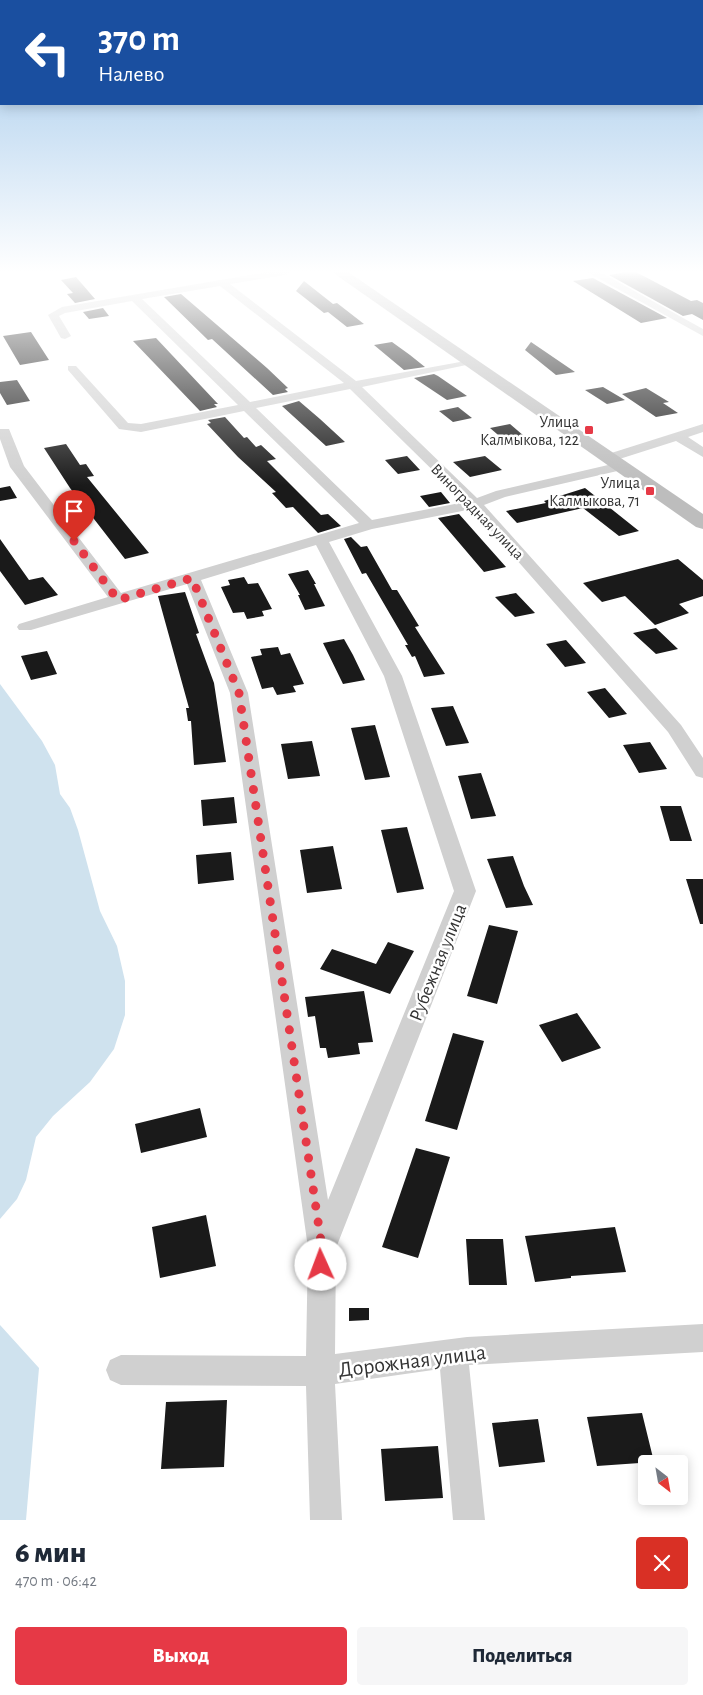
<!DOCTYPE html>
<html lang="ru">
<meta charset="utf-8">
<style>
:root{--surface:#fff;--page:#f6f6f7;--text:#1f2937;--muted:#747a83;--accent:#e63946}
body{margin:0;font-family:"Alegreya Sans",sans-serif;background:var(--page);color:var(--text);height:100vh;display:flex;flex-direction:column;font-size:19px;white-space:nowrap}
*{box-sizing:border-box;margin:0}
p{font-size:16px;color:var(--muted)}
.icon{flex:none;width:28px;height:28px;fill:none;stroke:currentColor;stroke-width:2;stroke-linecap:round;stroke-linejoin:round}
.map{position:relative;height:1520px;overflow:hidden}
.drawer{display:flex;flex-direction:column;background:var(--surface);flex:1}
.drawer>*{flex:none}
.top-card{position:absolute;left:0px;top:0px;width:704px;height:105px;box-shadow:0 2px 12px #0003;background:#1a4fa0;color:#fff;overflow:hidden}
.needle{width:32px;rotate:149deg}
.tools{position:absolute;left:638px;top:1455px;display:grid;gap:10px}
.tools a{display:grid;place-items:center;width:50px;height:50px;border-radius:5px;background:var(--surface);box-shadow:0 2px 12px #0003;font-size:25px}
.pin{position:absolute;display:grid;place-items:center;width:42px;height:42px;color:#fff;margin:-51px -21px;border-radius:50% 50% 50% 0;rotate:-45deg;box-shadow:0 0 5px #0007}
.pin .icon{rotate:45deg}
.me{position:absolute;width:55px;margin:-28px;rotate:358deg;stroke-linejoin:round;filter:drop-shadow(0 0 4px #0008)}
.turn{display:flex;align-items:center;gap:18px;height:105px;padding:0 15px;font-size:22px}
.turn .icon{width:65px;height:65px;stroke-width:2.5}
.turn b{display:block;font-size:35px;line-height:42px}
.round{display:grid;place-items:center;flex:none;width:52px;height:52px;border-radius:5px;background:var(--page)}
.head{display:flex;align-items:center;justify-content:space-between;height:85px;padding:0 15px}
h1{font-size:30px;font-weight:800;line-height:38px}
.primary-button{display:flex;gap:10px;margin-top:auto;padding:10px 15px}
.primary-button a{flex:1;height:58px;border-radius:5px;background:var(--accent);color:#fff;font-size:20px;font-weight:800;line-height:58px;text-align:center}
.primary-button a+a{background:var(--page);color:var(--text)}
.map>svg:first-child{display:block}
.water{fill:#cfe2ee}
.building{fill:#1a1a1a}
.lines{fill:none;stroke-linecap:round;stroke-linejoin:round}
.minor{fill:#d0d0d0;fill-rule:evenodd}
.secondary{fill:#bdbdbd;fill-rule:evenodd}
.route{stroke:#e63946;stroke-width:9;stroke-dasharray:0 16.2}
.poi-dot{fill:#e63946;stroke:#fff;stroke-width:2}
.labels{text-anchor:middle;stroke-width:5;stroke-linejoin:round;paint-order:stroke}
.far-poi-label{font-size:16px;fill:#333;stroke:#fff;text-anchor:end}
.far-street-label{font-size:16px;fill:#333;stroke:#fff}
.street-label{font-size:19px;fill:#333;stroke:#fff}
.near-street-label{font-size:22px;fill:#333;stroke:#fff}
</style>
<div class="map">
<svg width="703" height="1520" viewBox="0 0 703 1520">
<rect width="100%" height="100%" fill="#fff"/>
<path class="water" d="M0 684 42 741 55 765 60 794 70 808 78 830 100 911 117 946 125 981V1015L114 1049 90 1082 53 1116 36 1137 26 1180 17 1199 0 1219Z
M0 1325 39 1368 26 1520H0Z"/>
<path class="building" d="M626 272H636L691 301 697 300 703 303V320L692 314 683 316 609 275Z
M76 277 95 299 75 303 67 294 73 293 61 280Z
M593 278 667 318 641 323 573 281Z
M304 281 333 304 337 303 364 324 347 327 328 312 324 313 296 291Z
M181 294 267 368 288 388 285 389 288 392 273 395 212 339 208 340 164 297Z
M103 308 109 316 89 319 83 312Z
M31 332 49 360 20 365 3 336Z
M156 338 218 404H214L217 407 200 411 133 341Z
M392 342 410 355 425 367 404 370 374 345Z
M531 342 575 372 556 375 525 350Z
M434 374 438 376 467 396 447 400 414 378Z
M17 380 30 401 7 405 0 393V382Z
M603 387 625 400 607 404 585 390Z
M646 388 669 402 663 403 678 413 656 417 622 394Z
M299 401 320 419 345 442 326 446 282 406Z
M458 407 472 418 453 422 439 411Z
M225 417 244 438 247 437 256 447 261 445 276 459 267 461 321 515 328 514 341 526 318 533 293 507 286 508 272 493 276 492 238 457 207 424 211 423 208 420Z
M510 424 524 436 504 440 490 428Z
M66 444 80 465 86 464 94 476 87 477 149 553 125 559 70 488 44 448Z
M407 456 420 470 398 474 385 460Z
M485 456 502 470 470 477 453 462Z
M10 486 17 498 0 501V488Z
M585 488 639 531 619 536 583 508 517 523 506 511 546 503 544 501Z
M441 492 450 503 429 507 420 496Z
M459 514 482 540 506 567 484 572 438 518Z
M351 537 361 547 367 546 392 590H397L419 626 415 627 445 674 424 677 415 656 412 657 405 645H408L366 573 362 574 344 539Z
M0 539 29 580 43 577 58 595 25 605 0 571Z
M678 559 703 580V596L679 604 689 613 655 625 625 596 602 602 583 583Z
M308 570 316 584H314L325 606 305 610 298 595H300L288 574Z
M244 577 248 584 258 583 272 609 262 611 264 616 247 619 244 612 233 613 221 587 230 585 228 580Z
M185 592 199 633 196 634 214 683 226 762 194 765 191 721H188L186 708H189L158 596Z
M516 593 535 613 515 617 495 597Z
M656 628 678 649 656 654 633 633Z
M344 639 353 655 365 680 343 684 323 643Z
M566 640 586 663 565 667 546 644Z
M278 647 281 655 290 653 304 684 293 686 296 692 277 695 273 687 262 689 251 657 262 655 260 649Z
M47 651 57 674 31 680 21 656Z
M605 688 627 714 609 718 587 692Z
M453 706 469 743 446 746 431 708Z
M375 725 390 777 365 780 351 728Z
M312 741 320 776 288 779 281 744Z
M650 742 667 769 639 773 623 745Z
M481 773 496 816 471 819 458 776Z
M234 797 237 823 203 826 201 800Z
M660 806H681L692 841H670Z
M407 827 424 889 397 893 381 830Z
M333 846 342 889 307 893 300 850Z
M231 852 234 880 198 884 196 855Z
M513 856 524 886 533 905 506 908 487 859Z
M686 879H703V924H700Z
M489 925 518 931 497 1004 467 996Z
M388 942 414 951 390 994 320 969 332 949 376 964Z
M364 991 373 1042 358 1043 360 1054 328 1058 326 1048H320L315 1016 308 1017 305 997Z
M577 1013 601 1048 562 1062 539 1025Z
M453 1033 484 1041 457 1130 425 1121Z
M200 1108 207 1137 141 1153 135 1124Z
M416 1148 450 1157 418 1258 382 1247Z
M206 1215 216 1266 160 1278 152 1227Z
M615 1227 626 1272 571 1276V1278L535 1282 525 1236Z
M466 1239H503L507 1285H469Z
M349 1308H369V1320L349 1321Z
M227 1400 224 1467 161 1469 166 1402Z
M642 1413 654 1462 597 1466 587 1417Z
M538 1419 545 1462 499 1467 492 1423Z
M438 1446 443 1498 385 1501 381 1449Z"/>
<g class="lines">
<path class="minor" d="M267 272H290L285 275 230 284 356 381 471 360V364L362 387 477 498 496 491 621 462 626 463 628 466 626 469 505 497 484 505 681 725 703 758V778L696 776 668 732 472 509 372 529 329 542 402 676 476 891 336 1248 335 1354 467 1337 703 1324V1352L469 1365 485 1520H453L440 1369 335 1384 342 1520H310L306 1386 121 1385 110 1380 106 1370 110 1360 121 1355 306 1356 308 1248 230 693 187 584 31 630H19L17 627 19 624 108 597 10 467 0 439V429H9L24 466 121 593 359 523 244 411 141 432 119 429 68 370V366H76L128 423 141 424 238 405 132 301 65 313 59 316 71 336 65 339 61 338 48 315 62 307ZM220 286 344 383 250 402 142 299ZM350 389 465 502 372 520 256 408ZM316 545 384 676 454 891 328 1200 248 693 201 580Z
M587 272H600L703 329V336Z
M703 424V432L688 437 703 447V457L676 441 610 462 603 458 605 455Z"/>
<path class="secondary" d="M332 272H348L703 514V529L696 527Z"/>
</g>
<linearGradient id="sky" x2="0" y2="1"><stop stop-color="#9ec6ea"/><stop offset="0.56" stop-color="#fff"/><stop offset="1" stop-color="#fff" stop-opacity="0"/></linearGradient>
<rect width="703" height="485" fill="url(#sky)"/>
<g class="lines">
<path class="route" d="M74 541 118 600 192 578 239 693 322 1248 321 1265"/>
</g>
<g class="poi-dot">
<rect x="584" y="425" width="10" height="10" rx="2.5"/>
<rect x="645" y="486" width="10" height="10" rx="2.5"/>
</g>
<g class="labels">
<g class="far-poi-label">
<text x="579" y="427">Улица<tspan x="579" dy="18">Калмыкова, 122</tspan></text>
<text x="640" y="488">Улица<tspan x="640" dy="18">Калмыкова, 71</tspan></text>
</g>
<g class="far-street-label">
<text transform="translate(478 511) rotate(46)" y="6">Виноградная улица</text>
</g>
<g class="street-label">
<text transform="translate(437 962) rotate(-68)" y="7">Рубежная улица</text>
</g>
<g class="near-street-label">
<text transform="translate(412 1360) rotate(-7)" y="8">Дорожная улица</text>
</g>
</g>
</svg>
<div class="tools">
<a><svg class="needle" viewBox="-14 -14 28 28"><path d="M0-13l5 13h-10z" fill="#e53935"/><path d="M0 13l5-13h-10z" fill="#747a83"/></svg></a>
</div>
<div class="pin" style="left:74px;top:541px;background:#d93025"><svg class="icon" aria-label="arrive" viewBox="0 0 24 24"><path d="M6 21V4h12l-3 4 3 4H6"/></svg></div>
<svg class="me" style="left:321px;top:1265px" viewBox="-20 -20 40 40"><circle r="19" fill="#fff"/><path d="M0-13L10 11 0 6-10 11z" fill="#e63946"/></svg>
<div class="top-card">
<div class="turn"><svg class="icon" aria-label="left" viewBox="0 0 24 24"><path d="M17 20v-9H6M10 6l-5 5 5 5"/></svg><div><b>370 m</b>Налево</div></div>
</div>
</div>
<section class="drawer">
<div class="head"><div><h1>6 мин</h1><p>470 m · 06:42</p></div><a class="round" style="background:#d93025;color:#fff"><svg class="icon" aria-label="close" viewBox="0 0 24 24"><path d="M6 6l12 12M18 6L6 18"/></svg></a></div>
<div class="primary-button"><a>Выход</a><a>Поделиться</a></div>
</section>
